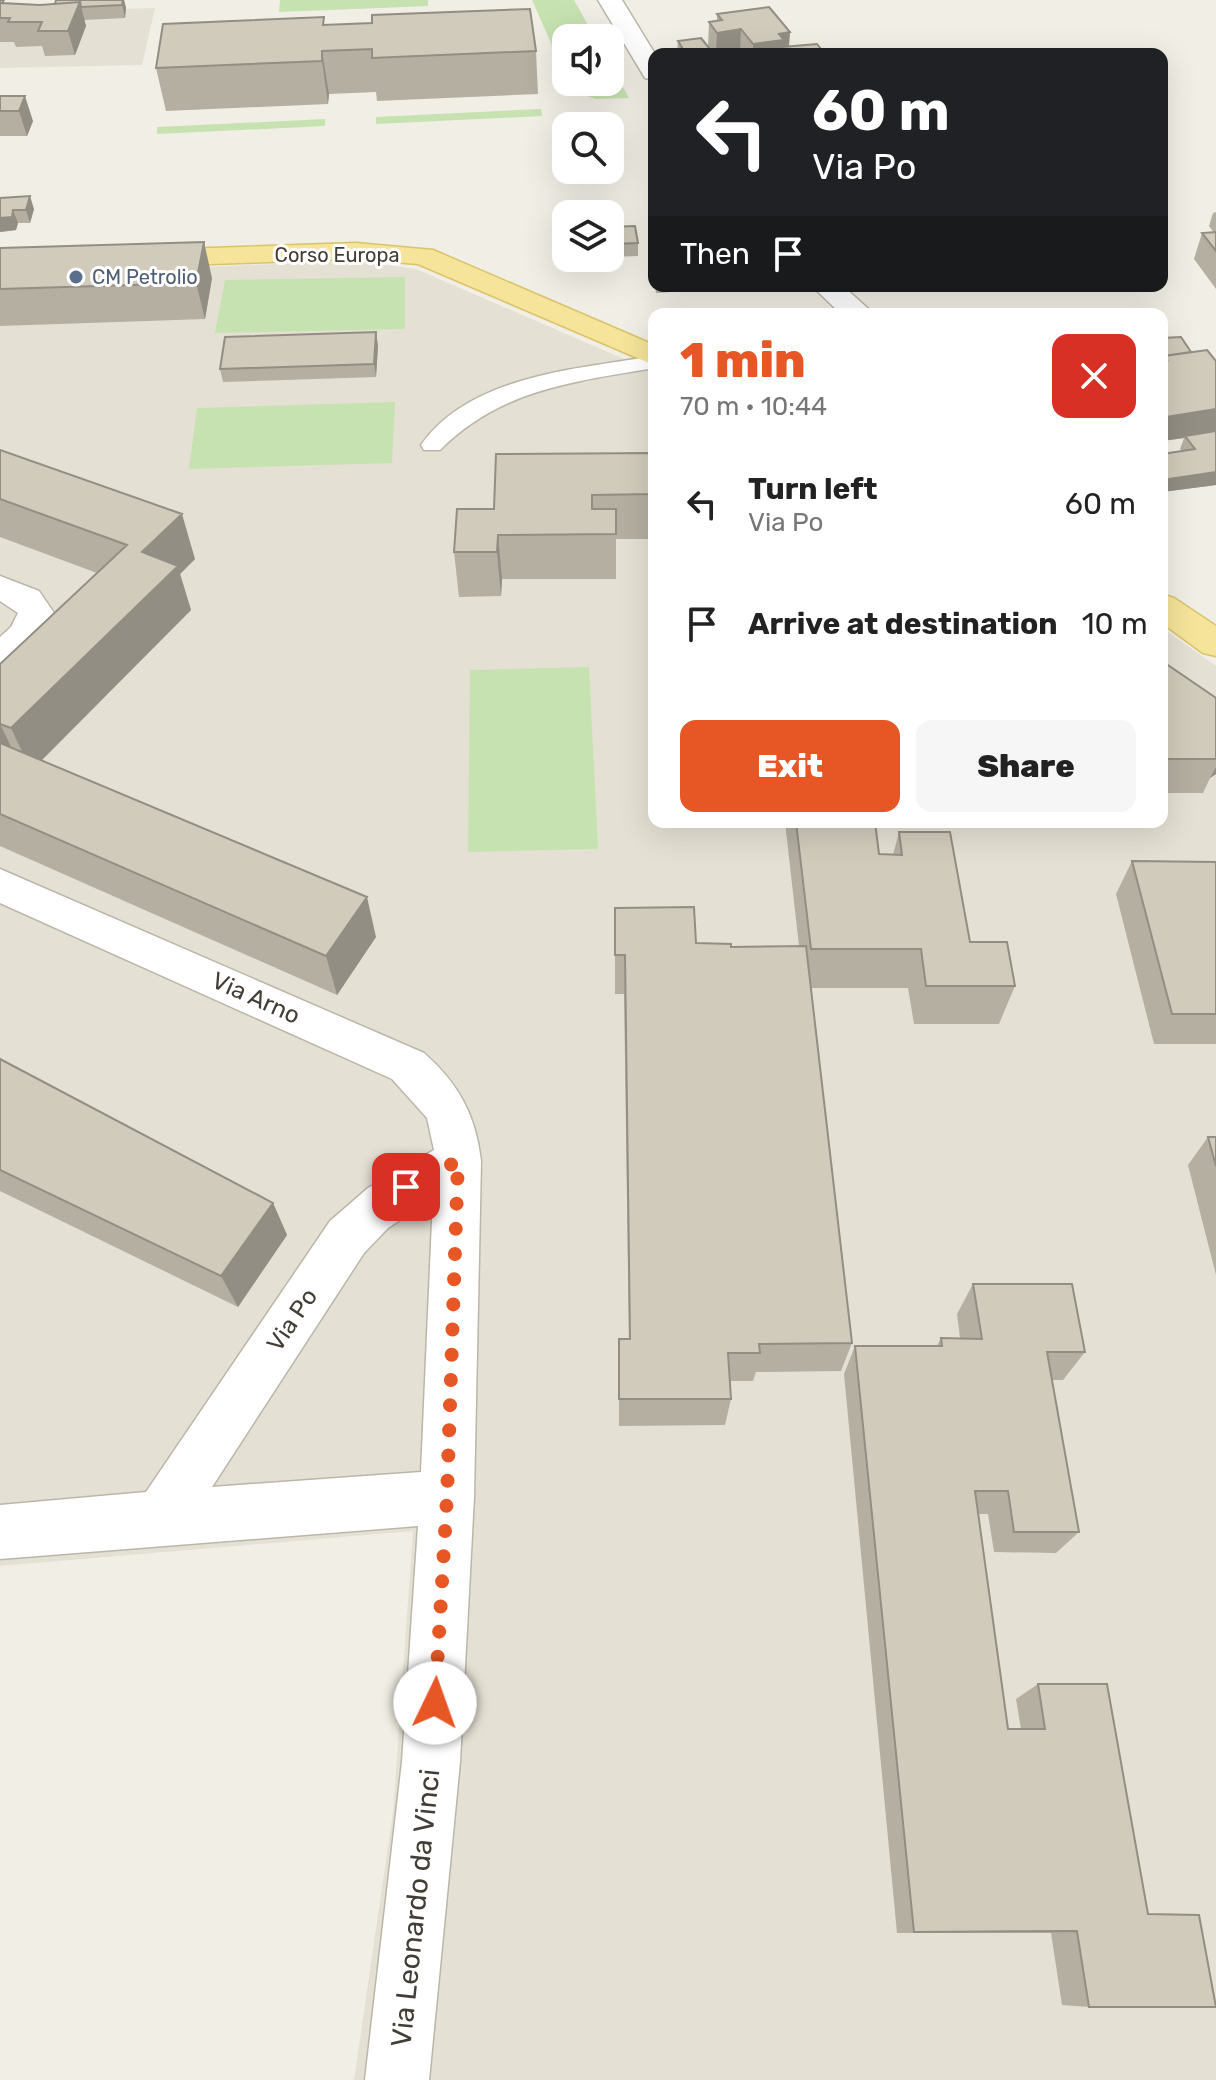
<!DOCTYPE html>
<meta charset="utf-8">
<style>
:root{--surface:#fff;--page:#f6f6f6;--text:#222;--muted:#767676;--accent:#e75625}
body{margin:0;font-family:Rubik,sans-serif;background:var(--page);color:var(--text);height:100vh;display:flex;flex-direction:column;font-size:30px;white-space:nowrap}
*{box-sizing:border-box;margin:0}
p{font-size:26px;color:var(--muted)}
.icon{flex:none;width:44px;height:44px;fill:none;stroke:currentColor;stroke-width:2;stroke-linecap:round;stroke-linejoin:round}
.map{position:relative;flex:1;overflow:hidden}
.details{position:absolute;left:648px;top:308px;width:520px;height:520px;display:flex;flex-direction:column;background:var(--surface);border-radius:16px;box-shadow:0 8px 32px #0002}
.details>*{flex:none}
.banner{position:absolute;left:648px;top:48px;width:520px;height:244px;border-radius:16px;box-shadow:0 8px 32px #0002;background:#202124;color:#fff;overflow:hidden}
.fabs{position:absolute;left:552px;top:24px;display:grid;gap:16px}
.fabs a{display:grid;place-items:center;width:72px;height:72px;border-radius:16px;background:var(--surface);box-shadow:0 8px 32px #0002;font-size:40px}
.pin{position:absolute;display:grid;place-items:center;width:68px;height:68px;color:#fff;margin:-34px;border-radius:16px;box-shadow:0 4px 12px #0006}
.me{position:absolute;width:88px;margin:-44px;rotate:3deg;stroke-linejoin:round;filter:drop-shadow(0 0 6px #0008)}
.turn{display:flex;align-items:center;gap:28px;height:168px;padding:0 32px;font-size:36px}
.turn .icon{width:104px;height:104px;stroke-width:2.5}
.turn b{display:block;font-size:56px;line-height:68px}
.then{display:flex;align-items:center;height:76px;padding:0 32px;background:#0003;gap:16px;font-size:30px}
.round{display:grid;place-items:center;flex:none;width:84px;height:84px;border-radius:16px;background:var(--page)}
.headline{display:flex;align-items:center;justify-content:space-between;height:136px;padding:0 32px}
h1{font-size:48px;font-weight:800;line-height:60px;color:var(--accent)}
.action{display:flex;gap:16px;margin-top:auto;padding:16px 32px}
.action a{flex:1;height:92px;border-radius:16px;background:var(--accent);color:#fff;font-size:32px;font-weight:800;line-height:92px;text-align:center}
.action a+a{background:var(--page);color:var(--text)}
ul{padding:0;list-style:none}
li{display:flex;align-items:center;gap:24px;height:120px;padding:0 32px}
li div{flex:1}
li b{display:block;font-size:30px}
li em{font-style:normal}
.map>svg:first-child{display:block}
.residential{fill:#e4e0d3}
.green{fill:#c6e2b0}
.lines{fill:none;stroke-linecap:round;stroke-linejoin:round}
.lane-casing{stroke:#bbb6a8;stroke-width:3}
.street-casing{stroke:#bbb6a8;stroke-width:3}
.primary-casing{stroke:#d9c36b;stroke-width:3}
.lane{fill:#fff;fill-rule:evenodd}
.street{fill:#fff;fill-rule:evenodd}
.primary{fill:#f5e499;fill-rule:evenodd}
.wall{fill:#b4afa1}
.shaded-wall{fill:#928e83}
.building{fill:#d1cbbb;stroke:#928e83;stroke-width:2}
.route{stroke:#e75625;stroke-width:14;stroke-dasharray:0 25.2}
.service-dot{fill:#5c6f8a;stroke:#fff;stroke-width:3}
.labels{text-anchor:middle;stroke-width:6;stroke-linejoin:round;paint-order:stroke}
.far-street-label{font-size:20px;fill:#423e35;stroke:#fff}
.far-service-label{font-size:20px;fill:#4e5e75;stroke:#fff;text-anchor:start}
.street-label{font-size:24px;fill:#423e35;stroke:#fff}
.near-street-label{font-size:28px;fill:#423e35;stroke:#fff}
</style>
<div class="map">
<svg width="1216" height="2080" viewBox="0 0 1216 2080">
<rect width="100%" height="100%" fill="#f1eee5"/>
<path class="residential" d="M155 8 142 65 0 68V13Z
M357 261 416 269 654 372V822H1162V628L1216 666V2080H354L393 1812 413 1531 0 1566V275Z"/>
<path class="green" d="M280 0H428V6L279 12Z
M532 0H574L595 38H566V82H610V64L629 98 596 99 559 87 551 43Z
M541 109 542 116 376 124V117Z
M325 119V126L157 134V127Z
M405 277V329L215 333 225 280Z
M395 402 392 463 189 469 197 408Z
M589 667 598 849 468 852 470 670Z"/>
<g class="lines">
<defs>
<path id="lane" d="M654 356V368C573 382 501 389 440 450H424L421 445C470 375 578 369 654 356Z"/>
<path id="street" d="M598 0H622L655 54 654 80 645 78Z
M812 286H843L874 314H841Z
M0 576 39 591 54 613C41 637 27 663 0 671V637L11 627 18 613 0 601Z
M0 869 424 1053C458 1083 476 1115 481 1161L474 1497 460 1762 429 2080H365L402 1762 418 1526 0 1559V1505L146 1492 330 1221 368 1188 434 1150 427 1118 392 1079 0 903ZM433 1198 421 1472 212 1487 364 1253 388 1228Z"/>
<path id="primary" d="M356 243 433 250 654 345V365L418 264 356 259 149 266 139 264 135 258 139 252 149 250Z
M1162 594 1174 598 1216 626V656L1203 653 1162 623Z"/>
</defs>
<use href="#lane" class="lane-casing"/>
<use href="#street" class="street-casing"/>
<use href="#primary" class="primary-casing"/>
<use href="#lane" class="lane"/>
<use href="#street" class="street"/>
<use href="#primary" class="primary"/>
</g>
<path class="wall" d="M0 0 6 4 40 5 55 4 56 0H124L126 8 125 18 84 20 86 26 75 55 45 56 42 46 16 47 14 42H0Z
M717 14 790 32 789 47 825 54H677L678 41 708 46 709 22 717 21Z
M325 25 536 51 538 94 377 101 376 92 329 94 328 104 166 111 156 68Z
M0 96 33 121 27 136H0Z
M0 198 34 209 30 223H18L16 230 0 232Z
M1216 212V289L1194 259 1202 233H1214L1209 226 1213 213Z
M610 227 638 243V256L610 257Z
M0 248 212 278 205 319 0 326Z
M655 286H671V292L656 293Z
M376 332 378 346 376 377 223 382 220 369Z
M1162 338 1191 352 1216 361V485L1162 492V454L1182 451 1180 449 1184 438 1162 441Z
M0 450 195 559 180 574 191 610 42 760 376 937 337 995 0 846V664L97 573 0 537Z
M654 453V539H616V579H502L501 596 459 597 454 552 494 509Z
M1162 661 1216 698V774L1210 778 1203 793H1162Z
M785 822H875L879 854 893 855 899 832 970 942 1015 986 999 1024H914L908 988H811L852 1343 841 1371 756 1372 753 1381H730L731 1399 725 1425 619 1426V1339H629L624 994H615V908L696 943 731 947 799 946Z
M1132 861 1216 862V1044H1154L1116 894Z
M0 1059 273 1203 287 1235 238 1307 0 1191Z
M1208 1137H1216V1275L1188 1165Z
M973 1284 1085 1352 1063 1380H1052L1079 1532 1056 1553 994 1552 988 1514H978L1008 1729H1021L1016 1699 1038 1684 1089 2007 1062 2005 1051 1933H897L844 1374 855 1346H937L941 1338H960L957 1314Z"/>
<path class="shaded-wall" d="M123 0H124L126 8 125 18 122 5Z
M80 2 86 26 75 55 68 31Z
M741 29 740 54H716L717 33Z
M790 32 788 54 759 49V54H753V44L779 34Z
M322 51 329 94 328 104 322 61Z
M25 96 33 121 27 136 19 111Z
M30 196 34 209 30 223 26 210Z
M13 210 18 223 16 230 0 232V218Z
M204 242 212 278 205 319 196 283Z
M376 332 378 346 376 377 374 364Z
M1216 409V433L1185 436 1184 438 1162 441V427L1166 417Z
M1216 472V485L1162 492V480Z
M182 514 195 559 180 574 191 610 31 771 11 728 142 552Z
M498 535 502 579 501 596 497 552Z
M0 724 21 767 0 753Z
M1216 767V774L1210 778Z
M367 897 376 937 337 995 326 956Z
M273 1203 287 1235 238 1307 221 1276Z"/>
<path class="building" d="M0 0H4L2 3 40 5 80 2 68 31H38L42 22H8L10 18H0Z
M56 0H123L122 5 81 7 80 2 55 4Z
M769 7 790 32 779 34 784 40 753 44 741 29 717 33 709 22 722 20 717 14Z
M530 9 536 51 372 58V49L322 51V61L156 68 163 24 324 17 323 25 372 23V15Z
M701 38 714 54H686L678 41Z
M817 44 825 54H763L759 49Z
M0 96H25L19 111H0Z
M30 196 26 210H13L12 217 0 218V198Z
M635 226 638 243 610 244V227Z
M1216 232V251L1202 233Z
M204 242 196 283 0 289V248Z
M376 332 374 364 220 369 225 337Z
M1181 337 1191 352 1164 356 1162 360V338Z
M1207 350 1216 361V409L1166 417 1162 412V361L1167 360 1164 356Z
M1216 431V472L1162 480V454L1195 449 1185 436Z
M0 450 182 514 142 552 178 566 11 728 0 724V664L127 545 0 499Z
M654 453V494L592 495V509H616V534L498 535 497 552H454L457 509H494L496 454Z
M1162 661 1216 698V759H1162Z
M0 743 367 897 326 956 0 814Z
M796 822H875L879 854 902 855 899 832H950L970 942H1007L1015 986H926L921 949H811Z
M1132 861 1216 862V1014H1172Z
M694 907 696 943 731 944V947L806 946 852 1343 759 1344 760 1353H728L731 1399H619V1339H630L625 955H615V908Z
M0 1059 273 1203 221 1276 0 1170Z
M1208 1137H1216V1166Z
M973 1284H1072L1085 1352H1047L1079 1532H1014L1008 1491H975L1008 1729H1045L1038 1684H1107L1148 1914 1199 1915 1216 2007H1089L1077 1931 914 1932 855 1346H942L941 1338 982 1339Z"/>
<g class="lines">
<path class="route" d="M406 1187 458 1161 447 1497 435 1703"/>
</g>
<circle class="service-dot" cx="76" cy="277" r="8"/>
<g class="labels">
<g class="far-street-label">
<text x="337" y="262">Corso Europa</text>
</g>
<g class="far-service-label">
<text x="92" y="284">CM Petrolio</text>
</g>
<g class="street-label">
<text transform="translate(256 998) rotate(24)" y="8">Via Arno</text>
<text transform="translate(292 1320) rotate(-56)" y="8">Via Po</text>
</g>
<g class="near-street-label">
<text transform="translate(415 1908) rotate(-84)" y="10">Via Leonardo da Vinci</text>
</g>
</g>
</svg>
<div class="fabs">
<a><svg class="icon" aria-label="sound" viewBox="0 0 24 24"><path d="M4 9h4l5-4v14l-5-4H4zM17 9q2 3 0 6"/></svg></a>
<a><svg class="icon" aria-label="search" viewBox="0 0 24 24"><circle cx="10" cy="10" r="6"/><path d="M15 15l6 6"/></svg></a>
<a><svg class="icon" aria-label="layers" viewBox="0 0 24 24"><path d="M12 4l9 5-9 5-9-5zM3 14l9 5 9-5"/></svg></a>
</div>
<div class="pin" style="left:406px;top:1187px;background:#d93025"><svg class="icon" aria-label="arrive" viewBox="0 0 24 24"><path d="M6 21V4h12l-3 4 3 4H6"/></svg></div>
<svg class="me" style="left:435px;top:1703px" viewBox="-20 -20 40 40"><circle r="19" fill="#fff"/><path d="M0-13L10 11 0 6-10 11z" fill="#e75625"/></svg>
<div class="banner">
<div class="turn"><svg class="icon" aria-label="left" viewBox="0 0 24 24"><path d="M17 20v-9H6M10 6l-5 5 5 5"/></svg><div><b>60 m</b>Via Po</div></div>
<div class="then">Then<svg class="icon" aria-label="arrive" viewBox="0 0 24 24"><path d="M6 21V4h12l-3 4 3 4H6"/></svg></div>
</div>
<section class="details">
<div class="headline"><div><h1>1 min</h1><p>70 m · 10:44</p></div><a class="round" style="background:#d93025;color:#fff"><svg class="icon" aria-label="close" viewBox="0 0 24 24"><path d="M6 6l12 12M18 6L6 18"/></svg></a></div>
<ul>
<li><svg class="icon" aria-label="left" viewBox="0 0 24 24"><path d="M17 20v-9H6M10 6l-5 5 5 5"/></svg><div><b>Turn left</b><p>Via Po</p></div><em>60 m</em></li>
<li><svg class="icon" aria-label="arrive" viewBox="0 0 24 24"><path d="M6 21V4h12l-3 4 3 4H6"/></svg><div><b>Arrive at destination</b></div><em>10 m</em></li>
</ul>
<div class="action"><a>Exit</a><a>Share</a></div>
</section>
</div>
